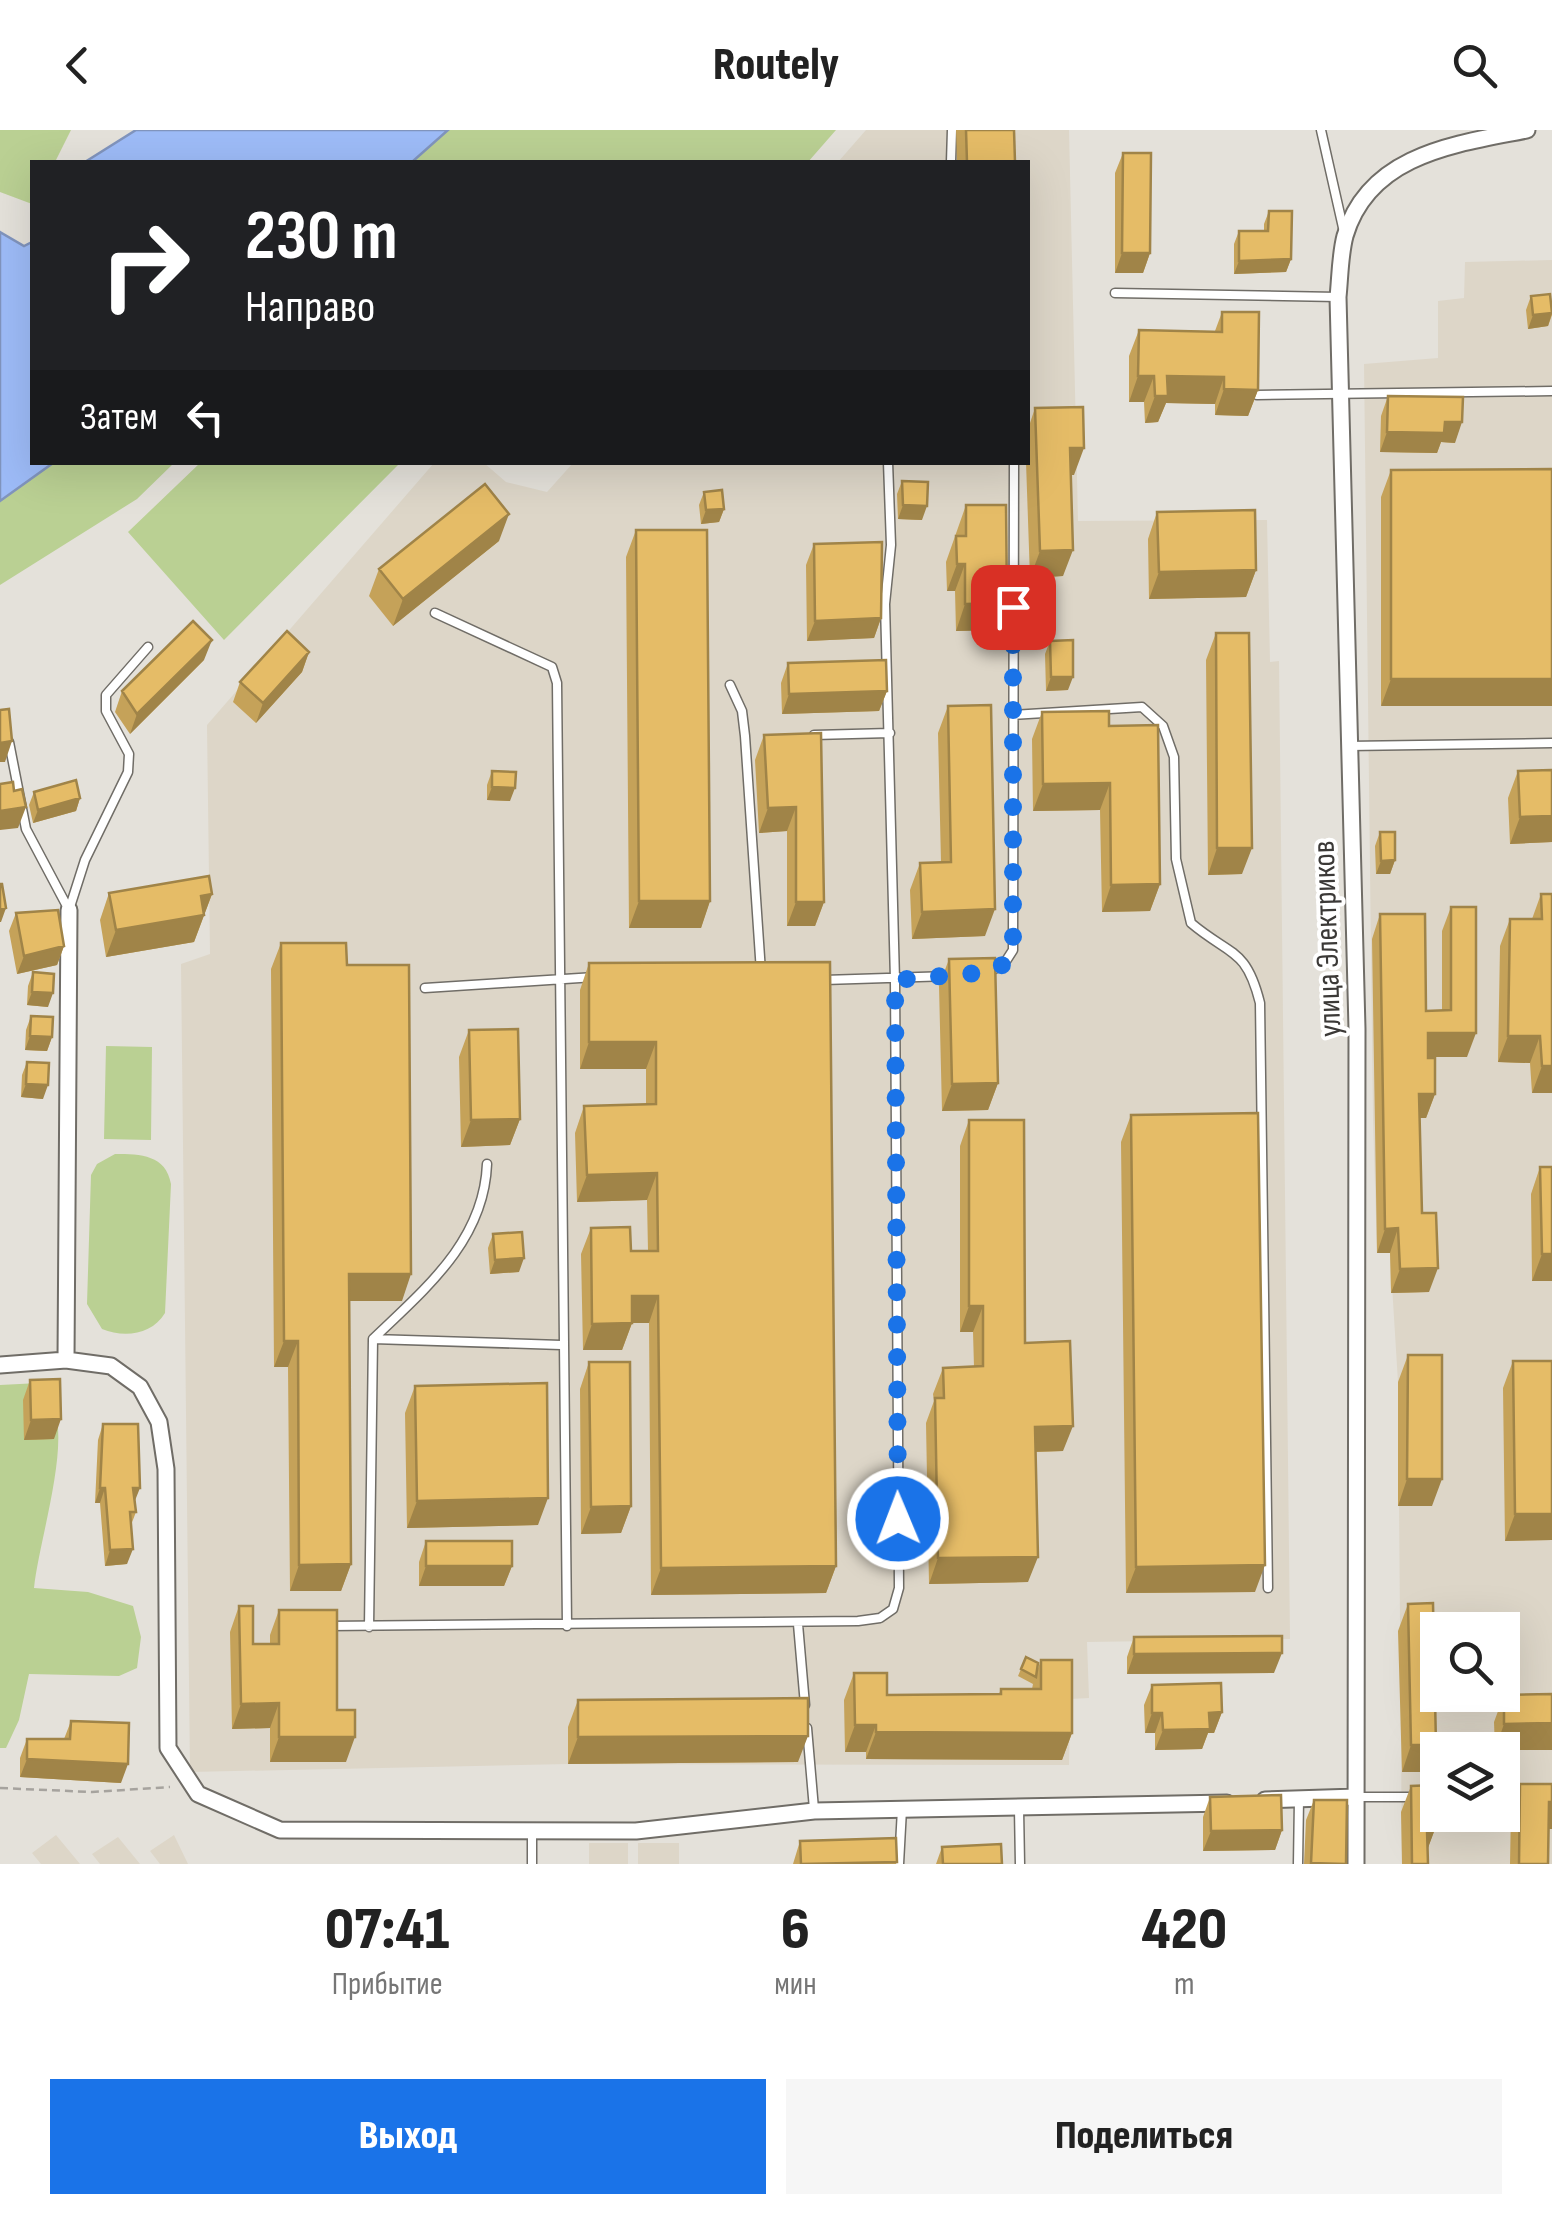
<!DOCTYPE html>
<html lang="ru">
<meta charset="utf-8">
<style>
:root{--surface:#fff;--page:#f6f6f6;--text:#222;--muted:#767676;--accent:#1a73e8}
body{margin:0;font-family:"Sofia Sans Condensed",sans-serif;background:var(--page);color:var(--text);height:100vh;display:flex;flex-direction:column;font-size:38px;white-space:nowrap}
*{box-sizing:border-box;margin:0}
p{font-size:32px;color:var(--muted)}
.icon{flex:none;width:55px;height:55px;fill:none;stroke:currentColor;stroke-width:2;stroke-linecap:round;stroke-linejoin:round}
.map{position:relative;height:1734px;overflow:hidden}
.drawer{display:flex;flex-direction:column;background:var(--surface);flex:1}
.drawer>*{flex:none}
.hud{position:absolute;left:30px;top:30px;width:1000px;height:305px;border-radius:0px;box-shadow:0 10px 40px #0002;background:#202124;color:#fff;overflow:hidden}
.fabs{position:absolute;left:1420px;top:1482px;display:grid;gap:20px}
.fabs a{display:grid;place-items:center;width:100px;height:100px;border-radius:0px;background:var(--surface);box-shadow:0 10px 40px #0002;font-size:50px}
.pin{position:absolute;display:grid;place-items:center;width:85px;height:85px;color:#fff;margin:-42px;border-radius:20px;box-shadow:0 5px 15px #0006}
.me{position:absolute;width:110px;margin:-55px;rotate:359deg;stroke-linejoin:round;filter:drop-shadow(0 0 8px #0008)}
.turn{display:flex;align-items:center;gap:35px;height:210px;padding:0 50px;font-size:45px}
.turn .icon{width:130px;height:130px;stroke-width:2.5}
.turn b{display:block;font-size:70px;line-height:85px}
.then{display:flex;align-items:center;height:95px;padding:0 50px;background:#0003;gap:20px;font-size:38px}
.eta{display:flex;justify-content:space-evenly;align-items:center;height:170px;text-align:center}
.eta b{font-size:60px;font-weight:800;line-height:70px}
.action{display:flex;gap:20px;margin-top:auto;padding:20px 50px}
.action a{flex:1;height:115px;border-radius:0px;background:var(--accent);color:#fff;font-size:40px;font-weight:800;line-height:115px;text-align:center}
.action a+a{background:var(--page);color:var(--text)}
header{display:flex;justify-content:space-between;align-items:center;height:130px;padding:0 50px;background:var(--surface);font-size:45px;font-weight:800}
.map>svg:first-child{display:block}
.built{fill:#ddd6c8;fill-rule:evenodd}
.green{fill:#bad093}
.water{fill:#9dbbf7;stroke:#8094bd;stroke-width:2.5}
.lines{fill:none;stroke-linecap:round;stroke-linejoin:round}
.service-casing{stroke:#706d67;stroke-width:11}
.minor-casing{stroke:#706d67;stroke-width:19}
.path{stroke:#a6a39e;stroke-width:2.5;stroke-dasharray:8 5;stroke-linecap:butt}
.service{stroke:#fff;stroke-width:8}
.minor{stroke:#fff;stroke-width:15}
.wall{fill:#c5a259}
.shaded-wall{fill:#a08448}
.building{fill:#e5bc67;stroke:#a08448;stroke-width:2.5}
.route{stroke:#1a73e8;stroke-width:18;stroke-dasharray:0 32.4}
.labels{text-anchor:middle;stroke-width:8;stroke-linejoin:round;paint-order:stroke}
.street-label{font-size:32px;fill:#3b3937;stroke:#fff}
</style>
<header><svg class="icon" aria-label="back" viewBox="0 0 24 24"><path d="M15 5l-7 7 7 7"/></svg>Routely<svg class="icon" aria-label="search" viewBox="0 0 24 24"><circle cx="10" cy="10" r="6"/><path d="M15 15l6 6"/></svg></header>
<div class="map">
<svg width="1552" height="1734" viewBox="0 0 1552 1734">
<rect width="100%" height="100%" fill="#e4e1da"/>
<path class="built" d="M866 0H1069L1078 391 1267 390 1270 532 1279 531 1290 1509 1087 1512 1089 1568 1070 1569 1069 1635 568 1634 190 1642 181 834 210 824 207 595 434 333H484L506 352 547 362 573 333 1028 332V32H838Z
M1552 130V1734H1402L1398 1252 1390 1123H1377L1373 988 1364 234 1438 228V171L1464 168 1465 132ZM1438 1500H1502V1565H1438ZM1438 1620H1502V1685H1438Z
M56 1705 80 1734H41L32 1723Z
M174 1705 188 1734H160L150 1721Z
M118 1707 140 1734H100L92 1724Z
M589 1713H628V1734H589Z
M638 1713H679V1734H638Z"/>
<path class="green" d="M0 0H71L55 32H32V74L0 62Z
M448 0H836L808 32H412Z
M53 333H174L137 369 0 455V371Z
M200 333V332L400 333 224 510 128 402Z
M106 916 152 917 151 1010 104 1009Z
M115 1024C141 1024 166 1025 171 1054L165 1183C152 1205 124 1208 102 1199L87 1174 91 1045 97 1034Z
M39 1253C44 1262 52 1271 55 1281 68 1323 39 1411 34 1458L88 1462 133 1476 141 1507 137 1538 119 1546 29 1544 19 1590 6 1618H0V1255Z"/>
<path class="water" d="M136 0H448L412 32H85Z
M0 102 24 116 32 112V332L53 333 0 371Z"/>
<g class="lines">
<defs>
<path id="service" d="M1321 0 1344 102
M951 32 952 0
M1115 163 1338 167
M1257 265 1552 261
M435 483 552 537 557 553 567 1496
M730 555 742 581 745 606 761 842
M1012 585 1142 577 1163 596 1174 627 1176 729 1191 793C1230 826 1246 817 1260 873L1268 1458
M814 605 890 603
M9 612 26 699 69 780
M1348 616 1552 613
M69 780 85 730 128 642 129 624 106 581V565L148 517
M989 842 1004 834 1013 820 1014 332
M824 850 950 846
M425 858 595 847
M373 1209 561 1215
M798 1494 805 1575
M328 1496 858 1491 880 1488 893 1479 899 1458 895 850 885 474 891 415 888 332
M369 1497 373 1209C425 1159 484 1111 487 1034
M807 1598 814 1679
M1356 1667H1438
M1502 1667H1523
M1019 1679 1020 1734
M532 1700V1734
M899 1734 902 1679
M1298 1734 1299 1669"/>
<path id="minor" d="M66 1230 111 1236 140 1257 159 1292 166 1339 168 1618 198 1664 280 1700 636 1701 814 1681 1227 1673
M0 1235 66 1230 69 780
M1265 1670 1356 1667
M1356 1734 1357 899 1338 167C1340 148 1340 125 1345 106 1369 24 1456 14 1527 0"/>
</defs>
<use href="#service" class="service-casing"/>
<use href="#minor" class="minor-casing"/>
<path class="path" d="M0 1658 92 1662 170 1657"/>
<use href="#service" class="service"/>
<use href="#minor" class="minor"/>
</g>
<path class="wall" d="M956 0H1014L1015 32H957Z
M1123 23 1150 123 1143 143H1115V43Z
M1269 81 1291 129 1286 142 1234 144V114L1239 101H1264V94Z
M1531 166 1552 177V185L1548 196 1528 199 1526 180Z
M1222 182 1258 260 1248 286 1215 285V274L1166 273 1158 292 1145 293 1144 272H1129V226L1139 200 1215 201Z
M1388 266 1455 313 1441 312 1437 323 1380 322 1381 286Z
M1035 278 1074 345H1071L1063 446 1030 448 1026 332 1028 299Z
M1552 339 1381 576V367L1391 340Z
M902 351 922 390 898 389 897 364Z
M704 362 724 379 719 392 701 394 699 375Z
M966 375 1007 473 997 500 956 501 955 461H947L946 432Z
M1157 382 1256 440 1246 467 1149 469 1148 409Z
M636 400 710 771 701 798H629L626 427Z
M499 411 393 496 369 466 379 439Z
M814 414 881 488 874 508 807 511 806 435Z
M1216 503 1242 744 1208 745 1206 530Z
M1050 511 1068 560 1046 561 1045 524Z
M309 522 302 542 256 593 233 572 240 552Z
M204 530 130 604 115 582 122 561Z
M788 533 887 561 879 581 782 584 781 553Z
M948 576 985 806 912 809 910 760 920 733 941 732 938 603Z
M1042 582 1109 596 1160 754 1150 781 1102 782 1100 680 1033 681 1032 609Z
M821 603 824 772 815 796H787V701L759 703 755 630 764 605Z
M1552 640V712L1510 714 1508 668 1518 641Z
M492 641 510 671 487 670V655Z
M34 662 80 668 76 681 33 693 29 675Z
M1380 702 1395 730 1390 744H1376L1375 716Z
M109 763 212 764 194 812 106 827 100 790Z
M1541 764 1552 963H1532L1530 933 1498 932 1500 816 1510 789H1532Z
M1451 777 1467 927H1428L1435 964 1426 988H1419L1422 1083 1429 1162 1391 1163 1390 1123H1377L1372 809 1380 784 1426 881 1442 880V801Z
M16 783 64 816 57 835 17 844 9 801Z
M281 813 347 835 402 1171H349L351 1434 341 1461H290L288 1237H274L271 839Z
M949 829 998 953 988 980 942 981 939 856Z
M830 832 836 1436 826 1463 651 1465 649 1193H632L622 1220H583L581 1124 591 1098 631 1121H648L647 1070 577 1072 575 1003 584 976 646 974V939H580V860L589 833Z
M33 842 48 877 27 875 28 856Z
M31 886 52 907 47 921 25 920 26 900Z
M469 900 520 989 510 1015 461 1017 459 927Z
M27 932 43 969 21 967 22 945Z
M1131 985 1255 1462 1126 1463 1121 1012Z
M969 990 1025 1213 1063 1321 1036 1322 1028 1452 929 1454 926 1293 934 1271 933 1264 943 1238 974 1237 973 1202H960V1016Z
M1540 1037 1552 1151H1532L1531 1064Z
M493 1104 519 1142 490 1144 488 1118Z
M1408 1225 1432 1376H1398V1252Z
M1513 1231H1552V1410L1505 1411 1503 1258Z
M589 1232 631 1376 621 1403 581 1404 580 1259Z
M30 1250 54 1309 24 1310 23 1270Z
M415 1256 538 1395 407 1398 405 1283Z
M103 1294 135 1373 136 1382 131 1395 127 1434 105 1436 100 1373H95L98 1310Z
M426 1411 512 1436 504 1456H419V1432Z
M1408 1474 1426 1642H1402L1398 1501Z
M239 1476 253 1514H270V1505L279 1480 337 1580 346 1632H270V1598L232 1599 230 1502Z
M1134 1507 1274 1543 1127 1544V1527Z
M1026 1527 1036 1544 1041 1530 1072 1603 1062 1630 866 1629V1622H845L844 1570 854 1543 887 1565 999 1564 1001 1559H1032L1033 1554 1018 1546Z
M1152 1555 1222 1582 1214 1603H1208L1202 1619 1155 1620V1603H1145L1144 1575Z
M1552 1564 1502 1620H1495L1494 1592 1504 1565Z
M578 1570 798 1632 568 1634V1597Z
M71 1591 121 1653 20 1647V1628L27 1609H64Z
M1520 1654H1552V1699H1548V1734H1510L1511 1681Z
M1411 1656 1435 1699 1427 1720 1428 1734H1402L1401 1682Z
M1210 1667 1282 1700 1275 1720 1203 1721V1687Z
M1314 1670 1346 1734H1304L1306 1690Z
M800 1711 897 1732 896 1734H793Z
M942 1717 1002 1734H936Z"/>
<path class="shaded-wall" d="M1122 123H1150L1143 143H1115Z
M1291 129 1286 142 1234 144 1239 131Z
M1552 183 1548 196 1528 199 1533 185Z
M1138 246H1154L1144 272H1129Z
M1167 246 1224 247 1215 274 1166 273 1158 292 1145 293 1155 266Z
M1224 259 1258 260 1248 286 1215 285Z
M1445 292H1462L1455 313 1441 312 1437 323 1380 322 1387 302Z
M1070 318H1084L1074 345H1060Z
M903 375 927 376 922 390 898 389Z
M724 379 719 392 701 394 706 380Z
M509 384 499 411 393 496 403 469Z
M1073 420 1063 446 1030 448 1040 421Z
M957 434H965L955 461H947Z
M1256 440 1246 467 1149 469 1159 442Z
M1007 473 997 500 956 501 965 474Z
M881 488 874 508 807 511 815 491Z
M212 510 204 530 130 604 137 584Z
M309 522 302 542 256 593 263 573Z
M1051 547H1073L1068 560 1046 561Z
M1391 549H1552V576H1381Z
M887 561 879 581 782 584 789 564Z
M12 611 5 632H0V613Z
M1110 653 1100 680 1033 681 1043 654Z
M492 657 515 658 510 671 487 670Z
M80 668 76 681 33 693 38 680Z
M26 677 18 698 0 700V681Z
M796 677 787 701 759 703 768 678Z
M1552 686V712L1510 714 1520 687Z
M1217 718H1252L1242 744 1208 745Z
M1395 730 1390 744H1376L1381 731Z
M1160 754 1150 781 1102 782 1111 755Z
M212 764 194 812 106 827 116 800 201 766Z
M639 771H710L701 798H629Z
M796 772H824L815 796H787Z
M6 778 1 792H0V780Z
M995 779 985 806 912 809 922 782Z
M64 816 57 835 17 844 24 826Z
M32 862 53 863 48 877 27 875Z
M1428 903H1476L1467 927H1419Z
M30 906 52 907 47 921 25 920Z
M1508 906H1540L1530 933 1498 932Z
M589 912H656L646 939H580Z
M1542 936H1552V963H1532Z
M998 953 988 980 942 981 952 954Z
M26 954 48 955 43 969 21 967Z
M1419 964H1435L1426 988H1410Z
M520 989 510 1015 461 1017 471 990Z
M657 1043 647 1070 577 1072 587 1045Z
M1398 1098 1390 1123H1377L1385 1099Z
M1542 1124H1552V1151H1532Z
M524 1128 519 1142 490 1144 495 1130Z
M1438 1138 1429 1162 1391 1163 1400 1139Z
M349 1144H411L402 1171H339Z
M632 1166H658L649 1193H632L622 1220H583L592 1194Z
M969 1176H983L973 1202H960Z
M284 1211H298L288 1237H274Z
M61 1289 54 1309 24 1310 31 1290Z
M1073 1296 1063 1321 1026 1322 1035 1297Z
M1407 1349H1442L1432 1376H1398Z
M100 1358H105L100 1373H95Z
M133 1358H140L134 1373Z
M548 1368 538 1395 407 1398 417 1371Z
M631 1376 621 1403 581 1404 591 1377Z
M1515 1384H1552V1410L1505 1411Z
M133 1419 127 1434 105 1436 110 1420Z
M1038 1427 1028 1452 929 1454 938 1428Z
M351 1434 341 1461H290L299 1435Z
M1265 1435 1255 1462 1126 1463 1136 1437Z
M426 1436H512L504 1456H419Z
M836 1436 826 1463 651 1465 661 1438Z
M1282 1523 1274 1543 1127 1544 1134 1524Z
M279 1573 270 1598 232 1599 241 1574Z
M1222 1582 1214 1603H1208L1202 1619 1155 1620 1163 1600 1209 1583Z
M1152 1583H1162L1155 1603H1145Z
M1552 1593V1620H1495L1504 1594Z
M855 1595H876L866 1622H845Z
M876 1602 1072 1603 1062 1630 866 1629Z
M808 1606 798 1632 568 1634 578 1607Z
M279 1607H355L346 1632H270Z
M1411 1615H1436L1426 1642H1402Z
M27 1629 128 1634 121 1653 20 1647Z
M1549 1672H1552V1699H1539Z
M1435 1699 1425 1726 1427 1700Z
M1282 1700 1275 1720 1203 1721 1211 1701Z"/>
<path class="building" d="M966 0H1014L1015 32H967Z
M1123 23H1151L1150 123H1122Z
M1269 81H1292L1291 129 1239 131V101H1268Z
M1550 164 1552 183 1533 185 1531 166Z
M1222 182H1259L1258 260 1224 259V247L1167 246 1168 266H1155L1154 246H1138L1139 200 1222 202Z
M1388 266 1463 267 1462 292H1445L1444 303 1387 302Z
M1083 277 1084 318H1070L1073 420 1040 421 1035 278Z
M1552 339V549H1391V340Z
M902 351 928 352 927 376 903 375Z
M485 354 509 384 403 469 379 439Z
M722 360 724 379 706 380 704 362Z
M966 375H1006L1007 473 965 474V434H957L956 406H966Z
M1255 380 1256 440 1159 442 1157 382Z
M636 400H707L710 771H639Z
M882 412 881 488 815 491 814 414Z
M193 491 212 510 137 584 122 561Z
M287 501 309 522 263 573 240 552Z
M1216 503H1249L1252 718H1217Z
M1073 510V547H1051L1050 511Z
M886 530 887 561 789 564 788 533Z
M991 575 995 779 922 782 920 733 951 732 948 576Z
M9 579 12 611 0 613V580Z
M1109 581V596L1158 595 1160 754 1111 755 1110 653 1043 654 1042 582Z
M821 603 824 772H796V677L768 678 764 605Z
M1552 640V686L1520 687 1518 641Z
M492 641 516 642 515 658 492 657Z
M76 650 80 668 38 680 34 662Z
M13 652 14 661 22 659 26 677 0 681V654Z
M1380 702H1395V730L1381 731Z
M209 746 212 764 201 766 204 785 116 800 109 763Z
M0 754H2L6 778 0 780Z
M1541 764H1552V936H1542L1540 906H1508L1510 789H1542Z
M1451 777H1476V903H1428V928H1435V964H1419L1422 1083H1436L1438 1138 1400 1139 1398 1098 1385 1099 1380 784H1425L1426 881 1451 880Z
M58 780 64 816 24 826 16 783Z
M281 813H346L347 835H409L411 1144H349L351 1434 299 1435 298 1211H284Z
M995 828 998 953 952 954 949 829Z
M830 832 836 1436 661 1438 658 1166H632V1193L592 1194 591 1098 630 1097 631 1121H658L657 1043 587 1045 584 976 656 974V912H589V833Z
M33 842 54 844 53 863 32 862Z
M31 886 53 887 52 907 30 906Z
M518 899 520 989 471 990 469 900Z
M27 932 49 933 48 955 26 954Z
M1258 983 1265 1435 1136 1437 1131 985Z
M969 990H1024L1025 1213 1070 1211 1073 1296 1035 1297 1038 1427 938 1428 935 1268H944L943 1238 983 1236V1176H969Z
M1540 1037H1552V1124H1542Z
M522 1102 524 1128 495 1130 493 1104Z
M1408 1225H1442V1349H1407Z
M1513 1231H1552V1384H1515Z
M589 1232H630L631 1376 591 1377Z
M60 1249 61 1289 31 1290 30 1250Z
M547 1253 548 1368 417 1371 415 1256Z
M103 1294H138L140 1358H133L136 1382H130L133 1419 110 1420 105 1358H100Z
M426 1411H512V1436H426Z
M1433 1473 1436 1615H1411L1408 1474Z
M239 1476H253V1514H279V1480H337V1580H355V1607H279V1573L241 1574Z
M1282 1506V1523L1134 1524V1507Z
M1026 1527 1038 1533 1036 1547 1021 1539Z
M1041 1530H1072V1603L876 1602V1595H855L854 1543H887V1565L1001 1564V1559H1041Z
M1221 1553 1222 1582 1209 1583 1210 1599 1163 1600 1162 1583H1152V1555Z
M1552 1564V1593L1504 1594V1565Z
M808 1568V1606L578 1607V1570Z
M71 1591 129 1593 128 1634 27 1629V1609H70Z
M1520 1654H1552V1672H1549L1548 1734H1519Z
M1435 1655V1699L1427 1700 1428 1734H1412L1411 1656Z
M1281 1665 1282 1700 1211 1701 1210 1667Z
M1314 1670H1347L1346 1734 1311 1733Z
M896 1708 897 1732 801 1734 800 1711Z
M1001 1714 1002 1734H943L942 1717Z"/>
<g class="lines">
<path class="route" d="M898 1389 895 850 990 842 1004 834 1013 820V477"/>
</g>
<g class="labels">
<g class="street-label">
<text transform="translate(1326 809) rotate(-92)" y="11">улица Электриков</text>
</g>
</g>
</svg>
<div class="fabs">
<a><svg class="icon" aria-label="search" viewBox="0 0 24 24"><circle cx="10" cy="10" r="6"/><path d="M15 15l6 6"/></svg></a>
<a><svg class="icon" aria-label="layers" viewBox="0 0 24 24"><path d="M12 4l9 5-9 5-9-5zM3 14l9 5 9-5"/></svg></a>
</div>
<div class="pin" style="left:1013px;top:477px;background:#d93025"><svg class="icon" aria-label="arrive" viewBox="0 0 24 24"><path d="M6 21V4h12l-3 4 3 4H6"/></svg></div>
<svg class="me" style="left:898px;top:1389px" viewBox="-20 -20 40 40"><circle r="17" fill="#1a73e8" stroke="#fff" stroke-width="3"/><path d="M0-11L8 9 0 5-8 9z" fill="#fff"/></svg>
<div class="hud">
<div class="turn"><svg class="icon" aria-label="right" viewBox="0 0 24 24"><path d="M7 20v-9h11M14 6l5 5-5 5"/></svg><div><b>230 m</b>Направо</div></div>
<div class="then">Затем<svg class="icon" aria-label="left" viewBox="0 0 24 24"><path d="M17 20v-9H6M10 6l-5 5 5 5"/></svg></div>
</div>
</div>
<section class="drawer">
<div class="eta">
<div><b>07:41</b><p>Прибытие</p></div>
<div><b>6</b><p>мин</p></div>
<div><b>420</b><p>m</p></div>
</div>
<div class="action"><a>Выход</a><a>Поделиться</a></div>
</section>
